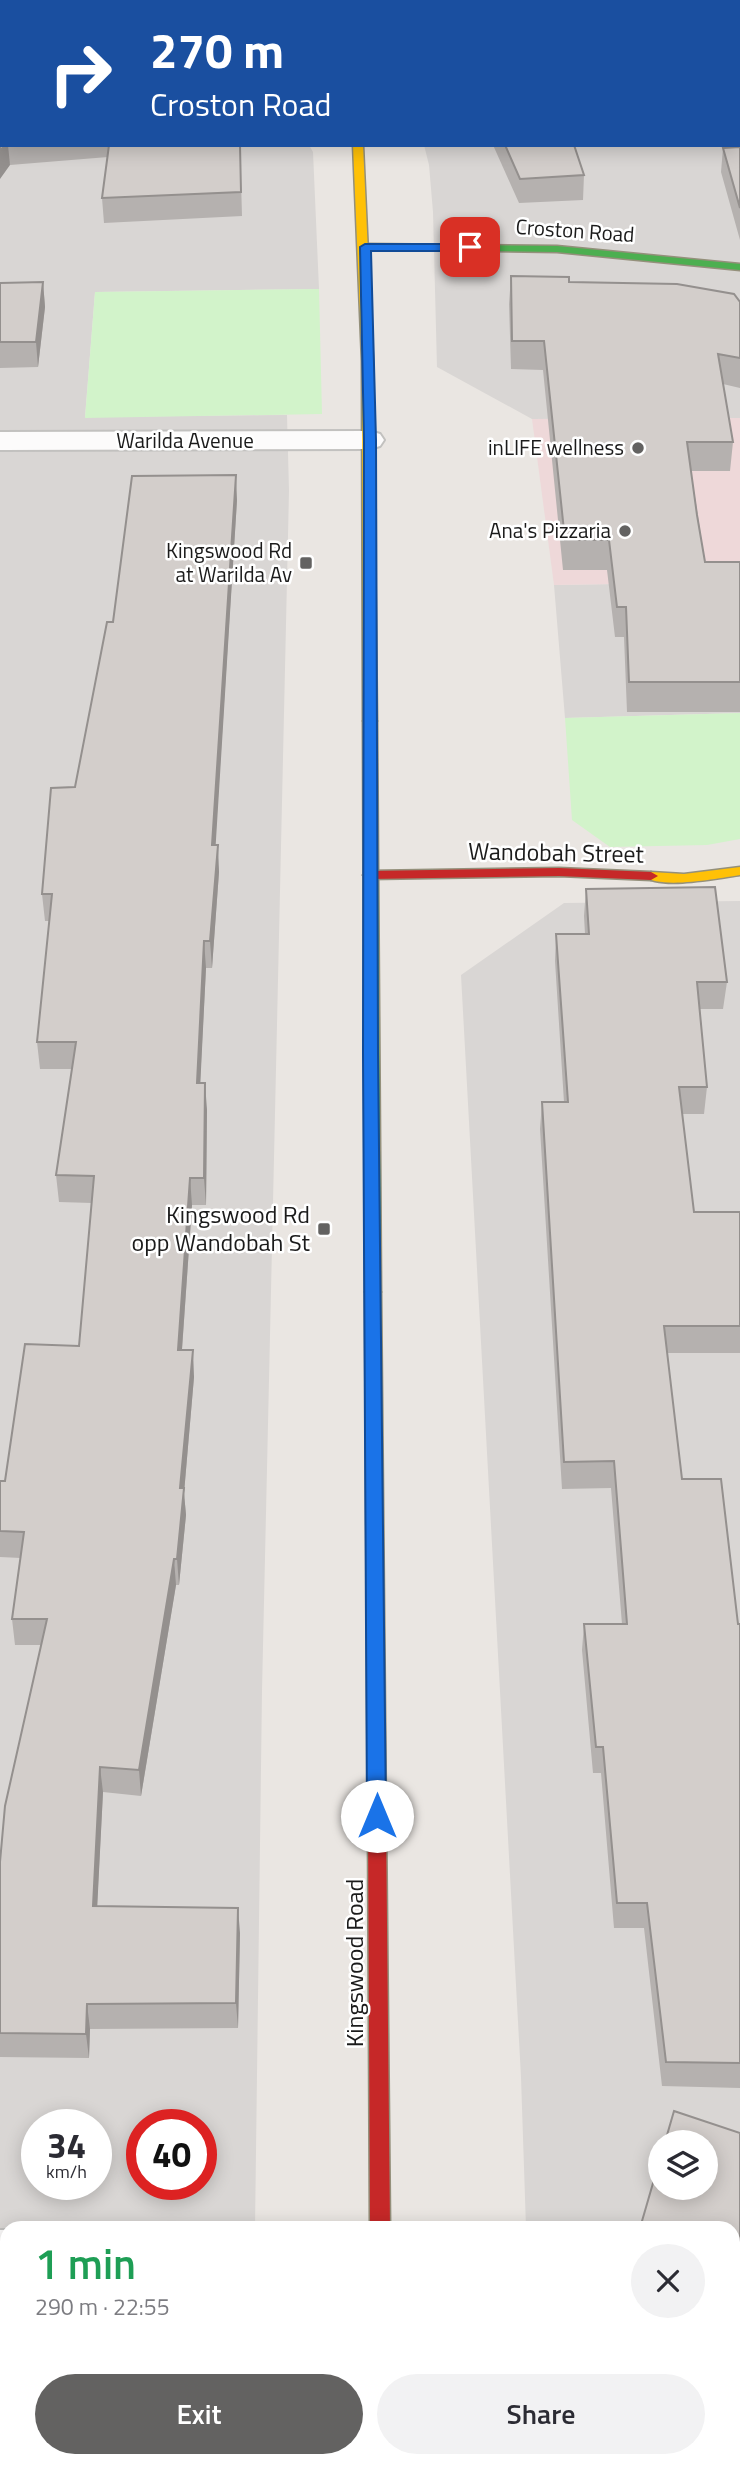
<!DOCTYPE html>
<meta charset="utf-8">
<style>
:root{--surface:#fff;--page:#f2f2f3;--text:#2b2b33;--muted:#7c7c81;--accent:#636261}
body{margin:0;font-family:"Titillium Web",sans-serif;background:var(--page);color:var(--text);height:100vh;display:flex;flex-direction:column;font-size:26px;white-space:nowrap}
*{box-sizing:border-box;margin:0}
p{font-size:23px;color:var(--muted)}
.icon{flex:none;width:38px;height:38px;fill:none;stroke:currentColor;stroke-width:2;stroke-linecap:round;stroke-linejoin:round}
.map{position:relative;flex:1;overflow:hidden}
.drawer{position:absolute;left:0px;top:2221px;width:740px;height:247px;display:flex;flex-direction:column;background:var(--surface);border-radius:21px 21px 0 0;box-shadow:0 4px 18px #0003}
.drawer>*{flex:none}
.top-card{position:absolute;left:0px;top:0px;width:740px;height:147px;box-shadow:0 4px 18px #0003;background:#1a4fa0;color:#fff;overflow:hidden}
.tools{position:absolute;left:648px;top:2130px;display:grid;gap:14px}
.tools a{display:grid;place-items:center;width:70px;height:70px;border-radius:50%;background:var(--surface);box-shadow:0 4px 18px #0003;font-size:35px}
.speed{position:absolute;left:21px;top:2109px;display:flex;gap:14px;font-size:35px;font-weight:700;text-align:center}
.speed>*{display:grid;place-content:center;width:91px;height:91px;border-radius:50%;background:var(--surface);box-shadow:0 4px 18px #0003;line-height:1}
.speed small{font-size:18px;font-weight:400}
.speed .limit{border:10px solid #d22;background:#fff;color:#111}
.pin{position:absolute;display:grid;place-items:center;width:60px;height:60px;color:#fff;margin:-30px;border-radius:14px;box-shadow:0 4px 10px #0006}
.me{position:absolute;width:77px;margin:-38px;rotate:0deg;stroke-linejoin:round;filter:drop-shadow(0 0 5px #0008)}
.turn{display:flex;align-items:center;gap:24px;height:147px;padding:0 35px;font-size:32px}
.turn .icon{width:91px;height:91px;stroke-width:2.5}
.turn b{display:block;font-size:49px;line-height:60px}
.round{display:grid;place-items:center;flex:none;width:74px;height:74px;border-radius:37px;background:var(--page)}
.summary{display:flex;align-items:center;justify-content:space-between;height:119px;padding:0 35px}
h1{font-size:42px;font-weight:600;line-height:52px;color:#1e9e55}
.cta{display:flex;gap:14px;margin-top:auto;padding:14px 35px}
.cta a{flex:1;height:80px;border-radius:42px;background:var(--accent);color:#fff;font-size:28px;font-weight:600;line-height:80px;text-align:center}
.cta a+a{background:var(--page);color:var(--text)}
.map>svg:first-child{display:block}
.residential{fill:#d9d6d4;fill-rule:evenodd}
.commercial{fill:#eed8d9}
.park{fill:#d2f3ca}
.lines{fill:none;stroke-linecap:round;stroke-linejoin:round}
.street-casing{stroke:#c2c1bf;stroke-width:4}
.fast-casing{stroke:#94907b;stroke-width:3}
.slow-casing{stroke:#94907b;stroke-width:3}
.jam-casing{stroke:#94907b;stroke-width:3}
.street{fill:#fcfbfb;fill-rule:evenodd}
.fast{fill:#4caf50;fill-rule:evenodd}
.slow{fill:#ffc107;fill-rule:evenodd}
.jam{fill:#c62828;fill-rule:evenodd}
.wall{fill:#b5b1af}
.shaded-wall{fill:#94908e}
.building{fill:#d3cecb;stroke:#94908e;stroke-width:2}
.route{fill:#1a73e8;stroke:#114b97;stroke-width:2}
.poi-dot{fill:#636261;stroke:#fff;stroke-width:2.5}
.labels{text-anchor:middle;stroke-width:5;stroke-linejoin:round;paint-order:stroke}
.far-street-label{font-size:21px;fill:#1b1b1b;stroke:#fff}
.far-poi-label{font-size:21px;fill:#1b1b1b;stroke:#fff;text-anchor:end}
.street-label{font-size:24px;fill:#1b1b1b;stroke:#fff}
.poi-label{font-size:24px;fill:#1b1b1b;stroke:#fff;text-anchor:end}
</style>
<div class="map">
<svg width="740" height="2467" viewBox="0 0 740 2467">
<rect width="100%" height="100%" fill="#eae6e2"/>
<path class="residential" d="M0 0 204 2H2V145H309L313 152 319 289 95 292 85 417 287 415 289 491 262 1691 255 2228H7V2460H253V2467H0ZM37 2124H96V2184H37ZM142 2124H201V2184H142Z
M342 0H740V418L532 419 437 367 433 212 429 165 424 145H738V2Z
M740 582V713L565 718 554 585Z
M740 901V2467H535V2460H733V2228H526L521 2077 461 975 564 903ZM660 2142H705V2188H660Z"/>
<path class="commercial" d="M740 418V582L554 585 532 419Z"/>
<path class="park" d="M319 289 322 414 85 418 95 292Z
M740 713V839L707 845 610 847 572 820 565 718Z"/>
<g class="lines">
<defs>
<path id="street" d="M370 431 380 434 384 440 380 446 370 449 0 450V432Z
M0 2230H7V2280H0Z"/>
<path id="fast" d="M365 244 557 246 740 264V270L557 252 361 249V245Z
M370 717 377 721 381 1292 373 1298 365 1292 363 721Z
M374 2460H396V2467H374Z"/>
<path id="slow" d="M353 145H363L373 361 377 721 370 725 363 721 362 361Z
M740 867V875C719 878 660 890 644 876L651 872 684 874Z
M373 1286 381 1292 386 1822 384 1828 377 1830 370 1828 368 1822 365 1292Z"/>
<path id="jam" d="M264 0H274L276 2H266Z
M559 868 651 872 658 876 651 880 559 876 370 879 363 875 370 871Z
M377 1814 384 1816 386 1822 390 2228H370L368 1822 370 1816Z"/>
</defs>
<use href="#street" class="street-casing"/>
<use href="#fast" class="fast-casing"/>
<use href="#slow" class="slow-casing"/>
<use href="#jam" class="jam-casing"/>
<use href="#street" class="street"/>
<use href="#fast" class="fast"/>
<use href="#slow" class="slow"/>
<use href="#jam" class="jam"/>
</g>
<path class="wall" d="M404 0H491L493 2H406Z
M604 0H735L736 2H606Z
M738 5 740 8V240L721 172 723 148 732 147V145H738Z
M2 145H240L242 216 104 223 102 198 108 157 10 165Z
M493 145H574L584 175 583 200 519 203Z
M511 276 740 302V388L723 384 733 442 730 471H691L705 562H740V712H627L624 637H615L607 570H563L543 370 511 369 509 304Z
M43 282 45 307 38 367 0 368V283Z
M237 500 215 845 219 872 212 968H206L200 1083 207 1110 206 1205H192L182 1350 194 1377 184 1493 186 1515 179 1585H176L141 1796 103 1792 97 1906 240 1933 238 2028 90 2029 89 2058 0 2057V1862L41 1645H15L12 1619 21 1558 0 1557V1481H5L79 1346 92 1203 59 1202 56 1175 72 1069H40L37 1042 49 921H45L42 894 75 787 113 622Z
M586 889 727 982 723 1009H700L707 1087 704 1114H682L694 1212H740V1353H667L682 1479 738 1624H740V2088L662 2086 644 1928H614L601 1773H593L582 1650 584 1624H622L611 1488 562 1489 540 1129 542 1102H564L555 961 556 934H585L584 916Z
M740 2133V2291L733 2288V2228Z
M645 2460H733L740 2467H645Z"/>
<path class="shaded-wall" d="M4 145H8L10 165 0 179V152Z
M43 282 45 307 38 367 36 342Z
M236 475 237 500 214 872 212 845Z
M218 845 219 872 212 968 210 941Z
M204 941 206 968 199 1110 197 1083Z
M205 1083 207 1110 206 1205 204 1178Z
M190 1178 192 1205 180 1377 178 1350Z
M193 1350 194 1377 184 1493 186 1515 179 1585 177 1559 180 1488Z
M174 1559 176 1585 141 1796 139 1770Z
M100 1767 103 1792 96 1931 93 1906Z
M238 1908 240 1933 238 2028 236 2003Z
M87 2004 90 2029 89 2058 86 2034Z
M61 2460H66L65 2467H60Z"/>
<path class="building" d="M0 0H194L196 2H2V145H4L0 152Z
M427 0H491L493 2H428Z
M620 0H735L736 2H621Z
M738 5 740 8V137L738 133Z
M109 145H240L241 192 102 198Z
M505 145H574L584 175 520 179Z
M740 147V208L723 148Z
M511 276 569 277V282L677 284 734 294 740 302V358L718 354 733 442H687L697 515 705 562H740V682H629L626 607H617L609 540H565L544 341H512Z
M43 282 36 342H0V283Z
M236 475 212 845H218L210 941H204L197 1083H205L204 1178H190L178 1350H193L180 1488H184L177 1559H174L139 1770 100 1767 93 1906 238 1908 236 2003 87 2004 86 2034 0 2033V1862L5 1806 47 1619H12L24 1532 0 1531V1481H5L25 1344 79 1346 94 1176 56 1175 76 1042H37L52 894H42L51 788 75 787 107 622H113L132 476Z
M715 887 727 982H697L707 1087H679L694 1212H740V1326H664L682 1479H721L738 1624H740V2063L666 2062 647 1903H617L603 1747H596L584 1624H627L614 1461 564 1462 542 1102H568L556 934H589L586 889Z
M674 2111 740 2133V2266L733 2264V2228H640L660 2159V2188H705V2142H665Z
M733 2340H740V2467H651V2460H733Z
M0 2394H7V2460H61L60 2467H0Z"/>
<path class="route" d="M365 244H470L475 247 470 251H371L376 440 378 1053 386 1816 383 1822 377 1825 370 1822 367 1816 363 1053 364 440 360 247Z"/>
<g class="poi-dot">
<circle cx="638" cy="448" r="7"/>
<circle cx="625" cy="531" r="7"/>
<rect x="299" y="556" width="14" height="14" rx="3.5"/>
<rect x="317" y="1222" width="14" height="14" rx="3.5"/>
</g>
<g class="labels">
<g class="far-street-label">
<text transform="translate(575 231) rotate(4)" y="7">Croston Road</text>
<text x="185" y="448">Warilda Avenue</text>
</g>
<g class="far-poi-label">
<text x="624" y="455">inLIFE wellness</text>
<text x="611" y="538">Ana's Pizzaria</text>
<text x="292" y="558">Kingswood Rd<tspan x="292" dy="24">at Warilda Av</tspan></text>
</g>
<g class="street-label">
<text transform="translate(556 853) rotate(1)" y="8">Wandobah Street</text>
<text transform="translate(355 1963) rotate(-90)" y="8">Kingswood Road</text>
</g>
<g class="poi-label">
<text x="310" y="1223">Kingswood Rd<tspan x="310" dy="28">opp Wandobah St</tspan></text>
</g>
</g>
</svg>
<div class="tools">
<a><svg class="icon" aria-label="layers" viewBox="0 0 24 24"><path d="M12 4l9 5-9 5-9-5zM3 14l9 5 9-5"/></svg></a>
</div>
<div class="speed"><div>34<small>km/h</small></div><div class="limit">40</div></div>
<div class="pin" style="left:470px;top:247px;background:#d93025"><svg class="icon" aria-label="arrive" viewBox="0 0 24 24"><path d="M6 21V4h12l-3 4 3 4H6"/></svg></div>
<svg class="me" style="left:377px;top:1816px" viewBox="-20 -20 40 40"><circle r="19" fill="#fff"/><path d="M0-13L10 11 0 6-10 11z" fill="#1a73e8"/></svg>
<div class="top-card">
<div class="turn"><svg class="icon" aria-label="right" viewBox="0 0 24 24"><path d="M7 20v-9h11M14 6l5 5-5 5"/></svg><div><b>270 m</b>Croston Road</div></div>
</div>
<section class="drawer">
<div class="summary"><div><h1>1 min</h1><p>290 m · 22:55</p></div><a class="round"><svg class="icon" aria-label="close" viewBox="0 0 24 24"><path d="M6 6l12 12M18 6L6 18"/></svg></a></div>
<div class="cta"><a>Exit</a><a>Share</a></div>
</section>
</div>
